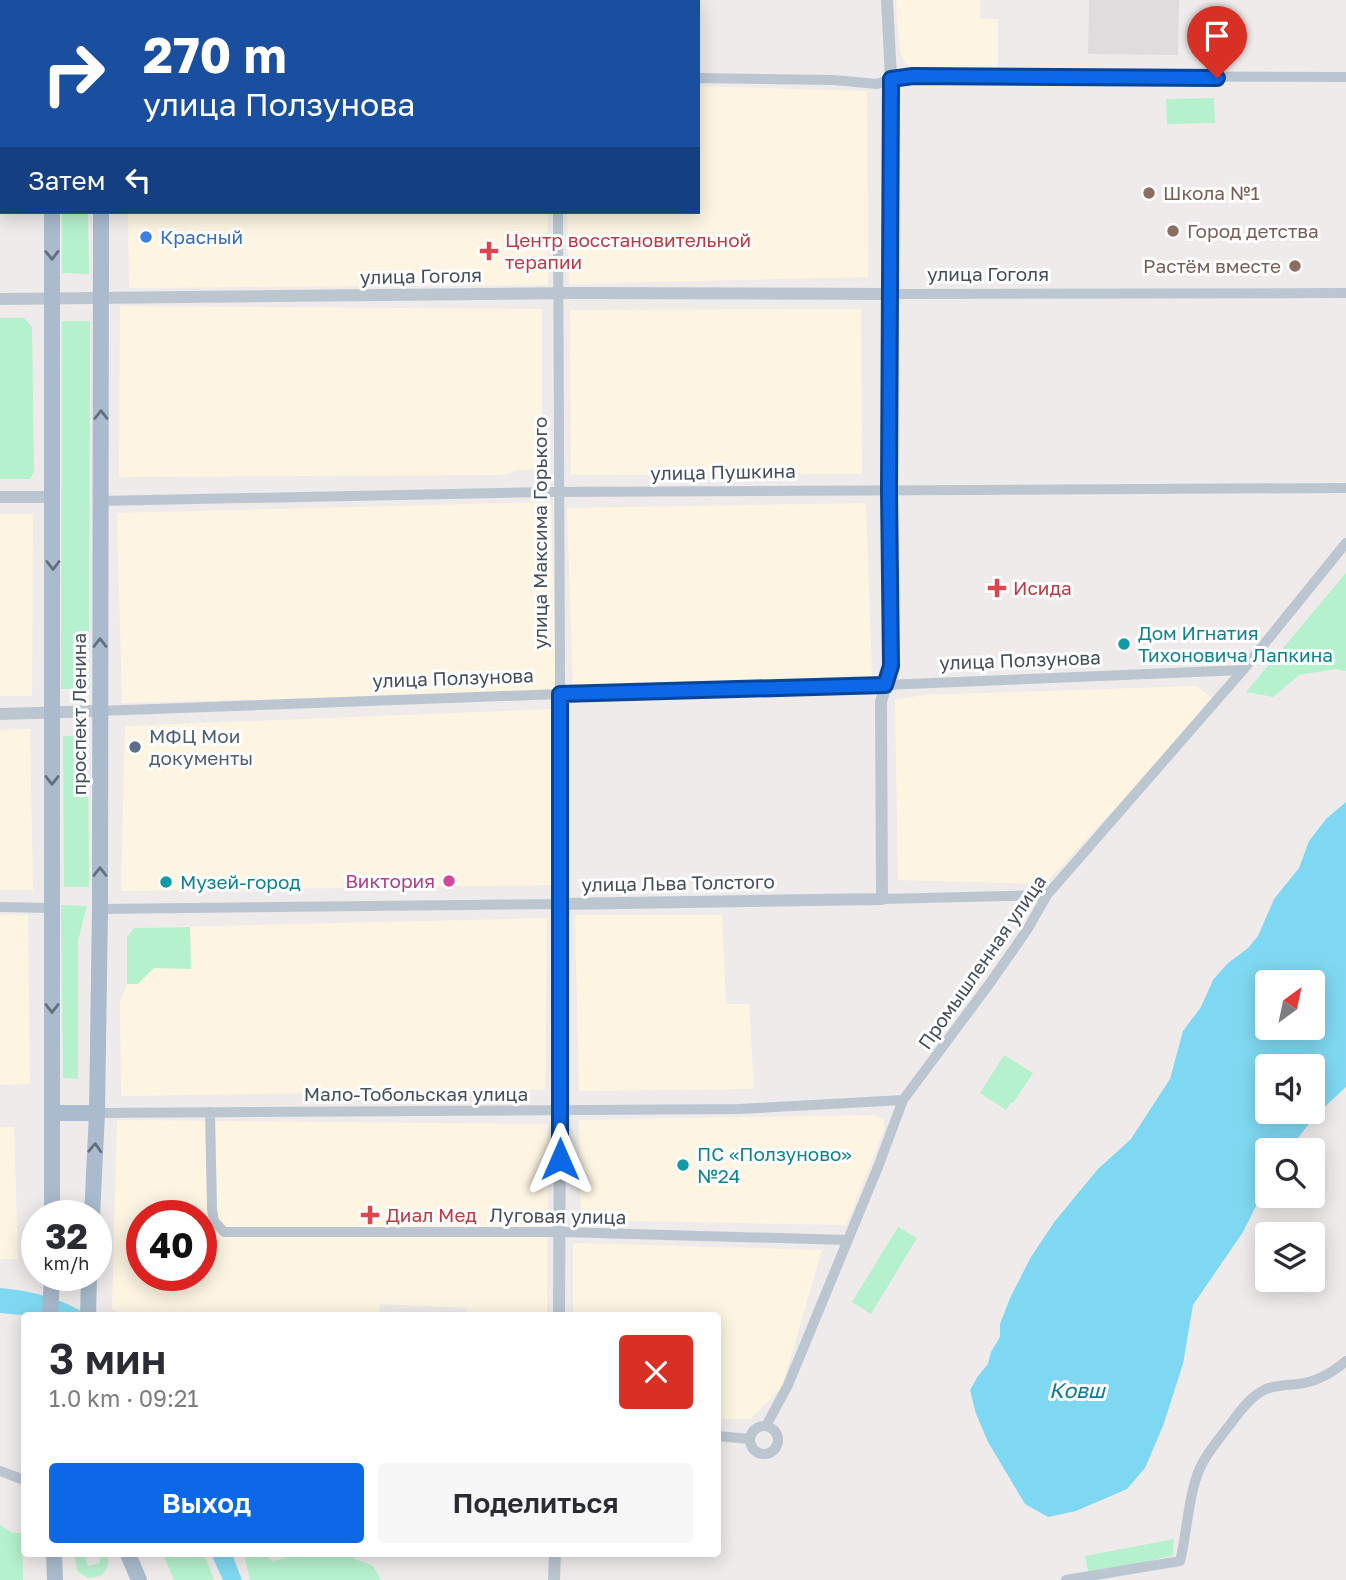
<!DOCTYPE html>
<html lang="ru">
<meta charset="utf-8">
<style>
:root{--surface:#fff;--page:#f7f7f7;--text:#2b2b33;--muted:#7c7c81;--accent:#0d68e8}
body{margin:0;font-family:"Golos Text",sans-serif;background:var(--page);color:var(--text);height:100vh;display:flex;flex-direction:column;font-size:26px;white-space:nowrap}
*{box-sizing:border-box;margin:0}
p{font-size:23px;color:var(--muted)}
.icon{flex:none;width:38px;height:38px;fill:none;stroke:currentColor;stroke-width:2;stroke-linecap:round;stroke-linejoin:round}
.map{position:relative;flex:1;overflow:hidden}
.side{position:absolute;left:21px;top:1312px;width:700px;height:245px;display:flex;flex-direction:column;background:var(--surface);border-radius:7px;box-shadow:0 4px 18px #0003}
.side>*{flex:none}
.hud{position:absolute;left:0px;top:0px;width:700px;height:214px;box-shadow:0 4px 18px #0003;background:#1a4fa0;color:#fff;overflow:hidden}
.needle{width:46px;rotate:33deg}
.fabs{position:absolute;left:1255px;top:970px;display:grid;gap:14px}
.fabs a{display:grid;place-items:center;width:70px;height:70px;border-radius:7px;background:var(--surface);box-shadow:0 4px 18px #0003;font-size:35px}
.speed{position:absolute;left:21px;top:1200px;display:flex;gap:14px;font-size:35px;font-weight:700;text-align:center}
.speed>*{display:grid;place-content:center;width:91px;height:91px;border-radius:50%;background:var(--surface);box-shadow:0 4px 18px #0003;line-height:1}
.speed small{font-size:18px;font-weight:400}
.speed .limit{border:10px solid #d22;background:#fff;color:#111}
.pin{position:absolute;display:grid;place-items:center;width:60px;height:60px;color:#fff;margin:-72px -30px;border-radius:50% 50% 50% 0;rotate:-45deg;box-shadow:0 0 7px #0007}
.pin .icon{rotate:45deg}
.me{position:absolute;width:77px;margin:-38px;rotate:0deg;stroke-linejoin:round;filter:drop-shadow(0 0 5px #0008)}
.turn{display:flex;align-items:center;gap:24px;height:147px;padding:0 28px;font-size:32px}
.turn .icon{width:91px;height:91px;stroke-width:2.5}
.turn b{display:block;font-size:49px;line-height:60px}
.then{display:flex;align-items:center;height:66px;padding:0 28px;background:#0003;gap:14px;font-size:26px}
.round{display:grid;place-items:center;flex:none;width:74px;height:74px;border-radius:7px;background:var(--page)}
.head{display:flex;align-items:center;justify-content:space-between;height:119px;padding:0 28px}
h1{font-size:42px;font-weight:600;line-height:52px}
.button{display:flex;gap:14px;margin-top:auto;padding:14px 28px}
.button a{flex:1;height:80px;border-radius:7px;background:var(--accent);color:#fff;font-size:28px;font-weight:600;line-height:80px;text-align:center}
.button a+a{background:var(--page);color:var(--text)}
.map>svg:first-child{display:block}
.commercial{fill:#fdf5e2;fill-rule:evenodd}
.education{fill:#e0dcdd}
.green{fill:#b5f1cd}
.water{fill:#7fd8f1;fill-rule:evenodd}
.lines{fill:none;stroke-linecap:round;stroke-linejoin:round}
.minor{stroke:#bbc6d0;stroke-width:10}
.tertiary{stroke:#bbc6d0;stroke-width:12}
.primary{stroke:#a9bbcd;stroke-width:16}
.oneway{stroke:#626f7c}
.route-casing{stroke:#084497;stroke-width:18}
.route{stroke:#0d68e8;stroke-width:12}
.education-dot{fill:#8d6e63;stroke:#fff;stroke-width:2.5}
.shop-dot{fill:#3f7fe0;stroke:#fff;stroke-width:2.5}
.health-dot{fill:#e0444e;stroke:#fff;stroke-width:2.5}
.culture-dot{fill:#0f9aa8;stroke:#fff;stroke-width:2.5}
.service-dot{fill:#5c6f8a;stroke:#fff;stroke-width:2.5}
.hotel-dot{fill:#d1479c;stroke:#fff;stroke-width:2.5}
.labels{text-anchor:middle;stroke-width:6;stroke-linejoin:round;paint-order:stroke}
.education-label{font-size:19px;fill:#785e54;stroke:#fff;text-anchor:start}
.shop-label{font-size:19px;fill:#366cbe;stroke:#fff;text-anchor:start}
.health-label{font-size:19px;fill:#be3a42;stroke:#fff;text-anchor:start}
.street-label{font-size:19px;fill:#434f5a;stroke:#fff}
.culture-label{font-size:19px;fill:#0d838f;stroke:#fff;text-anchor:start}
.service-label{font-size:19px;fill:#4e5e75;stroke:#fff;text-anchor:start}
.hotel-label{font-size:19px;fill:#b23c85;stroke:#fff;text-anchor:end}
.water-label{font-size:21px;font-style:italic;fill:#047b9e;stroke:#fff}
</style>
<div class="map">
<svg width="1346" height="1580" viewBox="0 0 1346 1580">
<rect width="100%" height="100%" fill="#efebeb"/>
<path class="commercial" d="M896 0H980V19H998V69L919 71 906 64 900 52Z
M698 86 867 91 868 277 569 284 567 212H698Z
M128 212H547L548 285 129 288Z
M120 306 542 309V470H517L504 475 119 477Z
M861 309 862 474 571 475 570 310Z
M551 502 556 692 122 703 117 513Z
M866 503 872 677 573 687 567 508Z
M0 514H33L32 696H0Z
M1196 686 1215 700 1045 884 898 880 895 700 923 695Z
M553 709V885L121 891 125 726Z
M30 729 33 890H0V730Z
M0 915H28L30 1084 0 1085Z
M575 915H722L726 1004H749L754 1089 579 1091Z
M547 918 545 1090 121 1096 120 1002 127 984V937L134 928Z
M874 1115 884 1120V1130L846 1225 581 1220 579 1120Z
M117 1120 548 1124 547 1316H466V1308L380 1304 379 1316H124L112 1309ZM142 1216H201V1276H142Z
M0 1127H14L18 1259H0Z
M573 1243 822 1250 782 1387 750 1419H718V1316H573Z"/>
<path class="education" d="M1089 0H1179L1178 55 1088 54Z"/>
<path class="green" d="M260 0H518V2H259Z
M1214 98 1215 123 1167 124 1166 99Z
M62 212H88L89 274 62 273Z
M0 318H24L32 327 34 472 30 479H0Z
M62 321H90L89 689H61Z
M1346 573V671L1336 669 1299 675 1273 697 1246 692Z
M63 736H88L89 887H64Z
M61 905 87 906 78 941V1079L63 1078Z
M190 927 191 969 154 968 138 984H127V937L134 928Z
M1004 1055 1033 1073 1013 1103 1011 1102 1006 1110 980 1093Z
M898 1227 917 1238 871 1314 852 1302Z
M0 1525 13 1533H22L23 1580H0Z
M1174 1539 1173 1555 1138 1564 1088 1571 1085 1556Z
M99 1554H107C110 1563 107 1570 101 1576L88 1578 77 1571 75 1556 85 1555 88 1566 100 1563Z
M163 1554H204L214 1580H174Z
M244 1554H261L274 1561 299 1554H350L355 1559 373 1566 381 1580H250Z"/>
<path class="water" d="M1346 802V1087L1317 1114 1288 1150H1267V1184L1243 1232 1193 1305 1183 1364 1163 1426 1145 1468 1127 1489 1076 1511 1048 1517 1025 1504 988 1442 976 1414 970 1390 978 1376 988 1364 991 1352 1000 1337V1324L1010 1298 1031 1257 1055 1221 1098 1169 1131 1139 1170 1079 1183 1031 1201 1007 1213 980 1227 964 1248 948 1258 936 1274 899 1299 868 1309 841 1326 819ZM1267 982H1312V1027H1267ZM1267 1066H1312V1111H1267Z
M0 1288C32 1291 62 1298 89 1316H32L0 1313Z
M211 1554H232L242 1580H223Z"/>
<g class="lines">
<path class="minor" d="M557 0V2
M0 76H2
M698 78 834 80 877 84 891 79 913 76 1346 77
M890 294 1346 293
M100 501 546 492 1346 488
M100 711 560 694 885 685 1243 670
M882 899 1047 895
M0 907 52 908
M100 909 561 904 558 212
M210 1112 212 1209 214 1221 224 1232H560L848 1240
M97 1113 739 1109 903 1100
M766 1426 788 1385 878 1167 903 1100 990 983 1027 930 1047 895 1243 670 1346 543
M750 1440a14 14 0 1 1 28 0a14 14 0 1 1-28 0Z
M718 1436 750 1439
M0 1471 24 1480
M1066 1580 1180 1561C1188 1530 1188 1489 1203 1462 1211 1448 1222 1435 1232 1422 1241 1410 1251 1396 1266 1389 1277 1385 1286 1385 1298 1384 1316 1382 1332 1373 1346 1361"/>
<path class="tertiary" d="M0 299 571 293 890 294
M0 497H53
M0 714 100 711
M559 1316 561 904 882 899 881 702 891 666 889 490 891 79 887 0
M554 1580 555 1554"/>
<path class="primary" d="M52 2V0
M100 2V0
M52 212V1216
M52 1113H97
M92 1216 97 1113 100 909 101 212
M50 1316 52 1276
M88 1316 89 1276
M54 1554 55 1580
M128 1554 139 1580"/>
</g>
<defs><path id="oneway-chevron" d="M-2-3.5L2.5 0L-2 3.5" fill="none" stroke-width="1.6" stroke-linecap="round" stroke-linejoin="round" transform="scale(1.75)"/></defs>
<g class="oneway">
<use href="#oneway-chevron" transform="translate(52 255) rotate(89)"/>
<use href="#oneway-chevron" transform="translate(101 415) rotate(-90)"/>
<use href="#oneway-chevron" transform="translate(53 565) rotate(90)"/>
<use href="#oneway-chevron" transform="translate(100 643) rotate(-90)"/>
<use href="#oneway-chevron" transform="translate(52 780) rotate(90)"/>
<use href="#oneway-chevron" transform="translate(100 872) rotate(-90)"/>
<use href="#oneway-chevron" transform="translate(52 1008) rotate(90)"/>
<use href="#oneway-chevron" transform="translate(95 1148) rotate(-87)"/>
</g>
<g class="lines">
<defs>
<path id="route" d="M560 1159V694L885 685 891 666 889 490 891 79 913 76 1217 78"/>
</defs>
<use href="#route" class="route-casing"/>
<use href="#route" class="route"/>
</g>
<g class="education-dot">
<circle cx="1149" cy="193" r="7"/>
<circle cx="1173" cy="231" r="7"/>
<circle cx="1295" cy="266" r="7"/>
</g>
<circle class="shop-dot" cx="146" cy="237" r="7"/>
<g class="health-dot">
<path d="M485.5 240.5h7v7h7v7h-7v7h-7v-7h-7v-7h7z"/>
<path d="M993.5 577.5h7v7h7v7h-7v7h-7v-7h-7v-7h7z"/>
<path d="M366.5 1204.5h7v7h7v7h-7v7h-7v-7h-7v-7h7z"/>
</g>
<g class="culture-dot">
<circle cx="1124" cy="644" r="7"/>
<circle cx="166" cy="882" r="7"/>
<circle cx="683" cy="1165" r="7"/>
</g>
<circle class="service-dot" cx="135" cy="747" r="7"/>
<circle class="hotel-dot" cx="449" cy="881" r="7"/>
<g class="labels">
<g class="education-label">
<text x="1163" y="200">Школа №1</text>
<text x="1187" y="238">Город детства</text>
<text x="1281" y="273" text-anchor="end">Растём вместе</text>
</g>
<g class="shop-label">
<text x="160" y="244">Красный</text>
</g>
<g class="health-label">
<text x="505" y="247">Центр восстановительной<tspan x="505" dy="22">терапии</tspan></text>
<text x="1013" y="595">Исида</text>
<text x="386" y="1222">Диал Мед</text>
</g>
<g class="street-label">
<text x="988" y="281">улица Гоголя</text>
<text transform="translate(421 276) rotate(-1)" y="7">улица Гоголя</text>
<text transform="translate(723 472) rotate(-1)" y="7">улица Пушкина</text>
<text transform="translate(540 533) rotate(-90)" y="7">улица Максима Горького</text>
<text transform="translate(1020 660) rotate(-2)" y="7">улица Ползунова</text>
<text transform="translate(453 678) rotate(-2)" y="7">улица Ползунова</text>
<text transform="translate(79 714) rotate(-90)" y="7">проспект Ленина</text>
<text transform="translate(678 883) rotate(-1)" y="7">улица Льва Толстого</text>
<text transform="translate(982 962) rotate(-55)" y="7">Промышленная улица</text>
<text x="416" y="1101">Мало-Тобольская улица</text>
<text transform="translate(558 1216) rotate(1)" y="7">Луговая улица</text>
</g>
<g class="culture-label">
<text x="1138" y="640">Дом Игнатия<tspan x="1138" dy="22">Тихоновича Лапкина</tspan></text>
<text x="180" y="889">Музей-город</text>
<text x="697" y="1161">ПС «Ползуново»<tspan x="697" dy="22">№24</tspan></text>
</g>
<g class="service-label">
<text x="149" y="743">МФЦ Мои<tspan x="149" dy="22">документы</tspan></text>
</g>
<g class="hotel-label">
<text x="435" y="888">Виктория</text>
</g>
<g class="water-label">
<text x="1077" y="1398">Ковш</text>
</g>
</g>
</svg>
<div class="fabs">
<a><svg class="needle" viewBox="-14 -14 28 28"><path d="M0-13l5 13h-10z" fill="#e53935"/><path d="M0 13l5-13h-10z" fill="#7c7c81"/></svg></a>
<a><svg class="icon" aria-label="sound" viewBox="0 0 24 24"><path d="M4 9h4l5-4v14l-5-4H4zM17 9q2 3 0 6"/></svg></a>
<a><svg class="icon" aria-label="search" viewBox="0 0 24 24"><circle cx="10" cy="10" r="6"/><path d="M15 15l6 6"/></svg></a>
<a><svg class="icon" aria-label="layers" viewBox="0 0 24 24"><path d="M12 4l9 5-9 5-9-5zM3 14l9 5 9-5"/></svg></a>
</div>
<div class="speed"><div>32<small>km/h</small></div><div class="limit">40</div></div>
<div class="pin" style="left:1217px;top:78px;background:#d93025"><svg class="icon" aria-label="arrive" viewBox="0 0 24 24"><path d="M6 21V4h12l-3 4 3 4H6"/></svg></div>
<svg class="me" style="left:560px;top:1159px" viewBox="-20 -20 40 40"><path d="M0-17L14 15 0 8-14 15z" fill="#0d68e8" stroke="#fff" stroke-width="4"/></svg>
<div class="hud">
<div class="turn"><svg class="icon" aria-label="right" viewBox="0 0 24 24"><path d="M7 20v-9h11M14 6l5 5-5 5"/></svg><div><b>270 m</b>улица Ползунова</div></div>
<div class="then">Затем<svg class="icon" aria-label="left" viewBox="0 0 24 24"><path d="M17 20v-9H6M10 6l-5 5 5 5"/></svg></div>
</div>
<section class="side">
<div class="head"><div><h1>3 мин</h1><p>1.0 km · 09:21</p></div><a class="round" style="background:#d93025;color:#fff"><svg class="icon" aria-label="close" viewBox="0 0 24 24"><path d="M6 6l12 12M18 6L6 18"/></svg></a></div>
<div class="button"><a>Выход</a><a>Поделиться</a></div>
</section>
</div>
